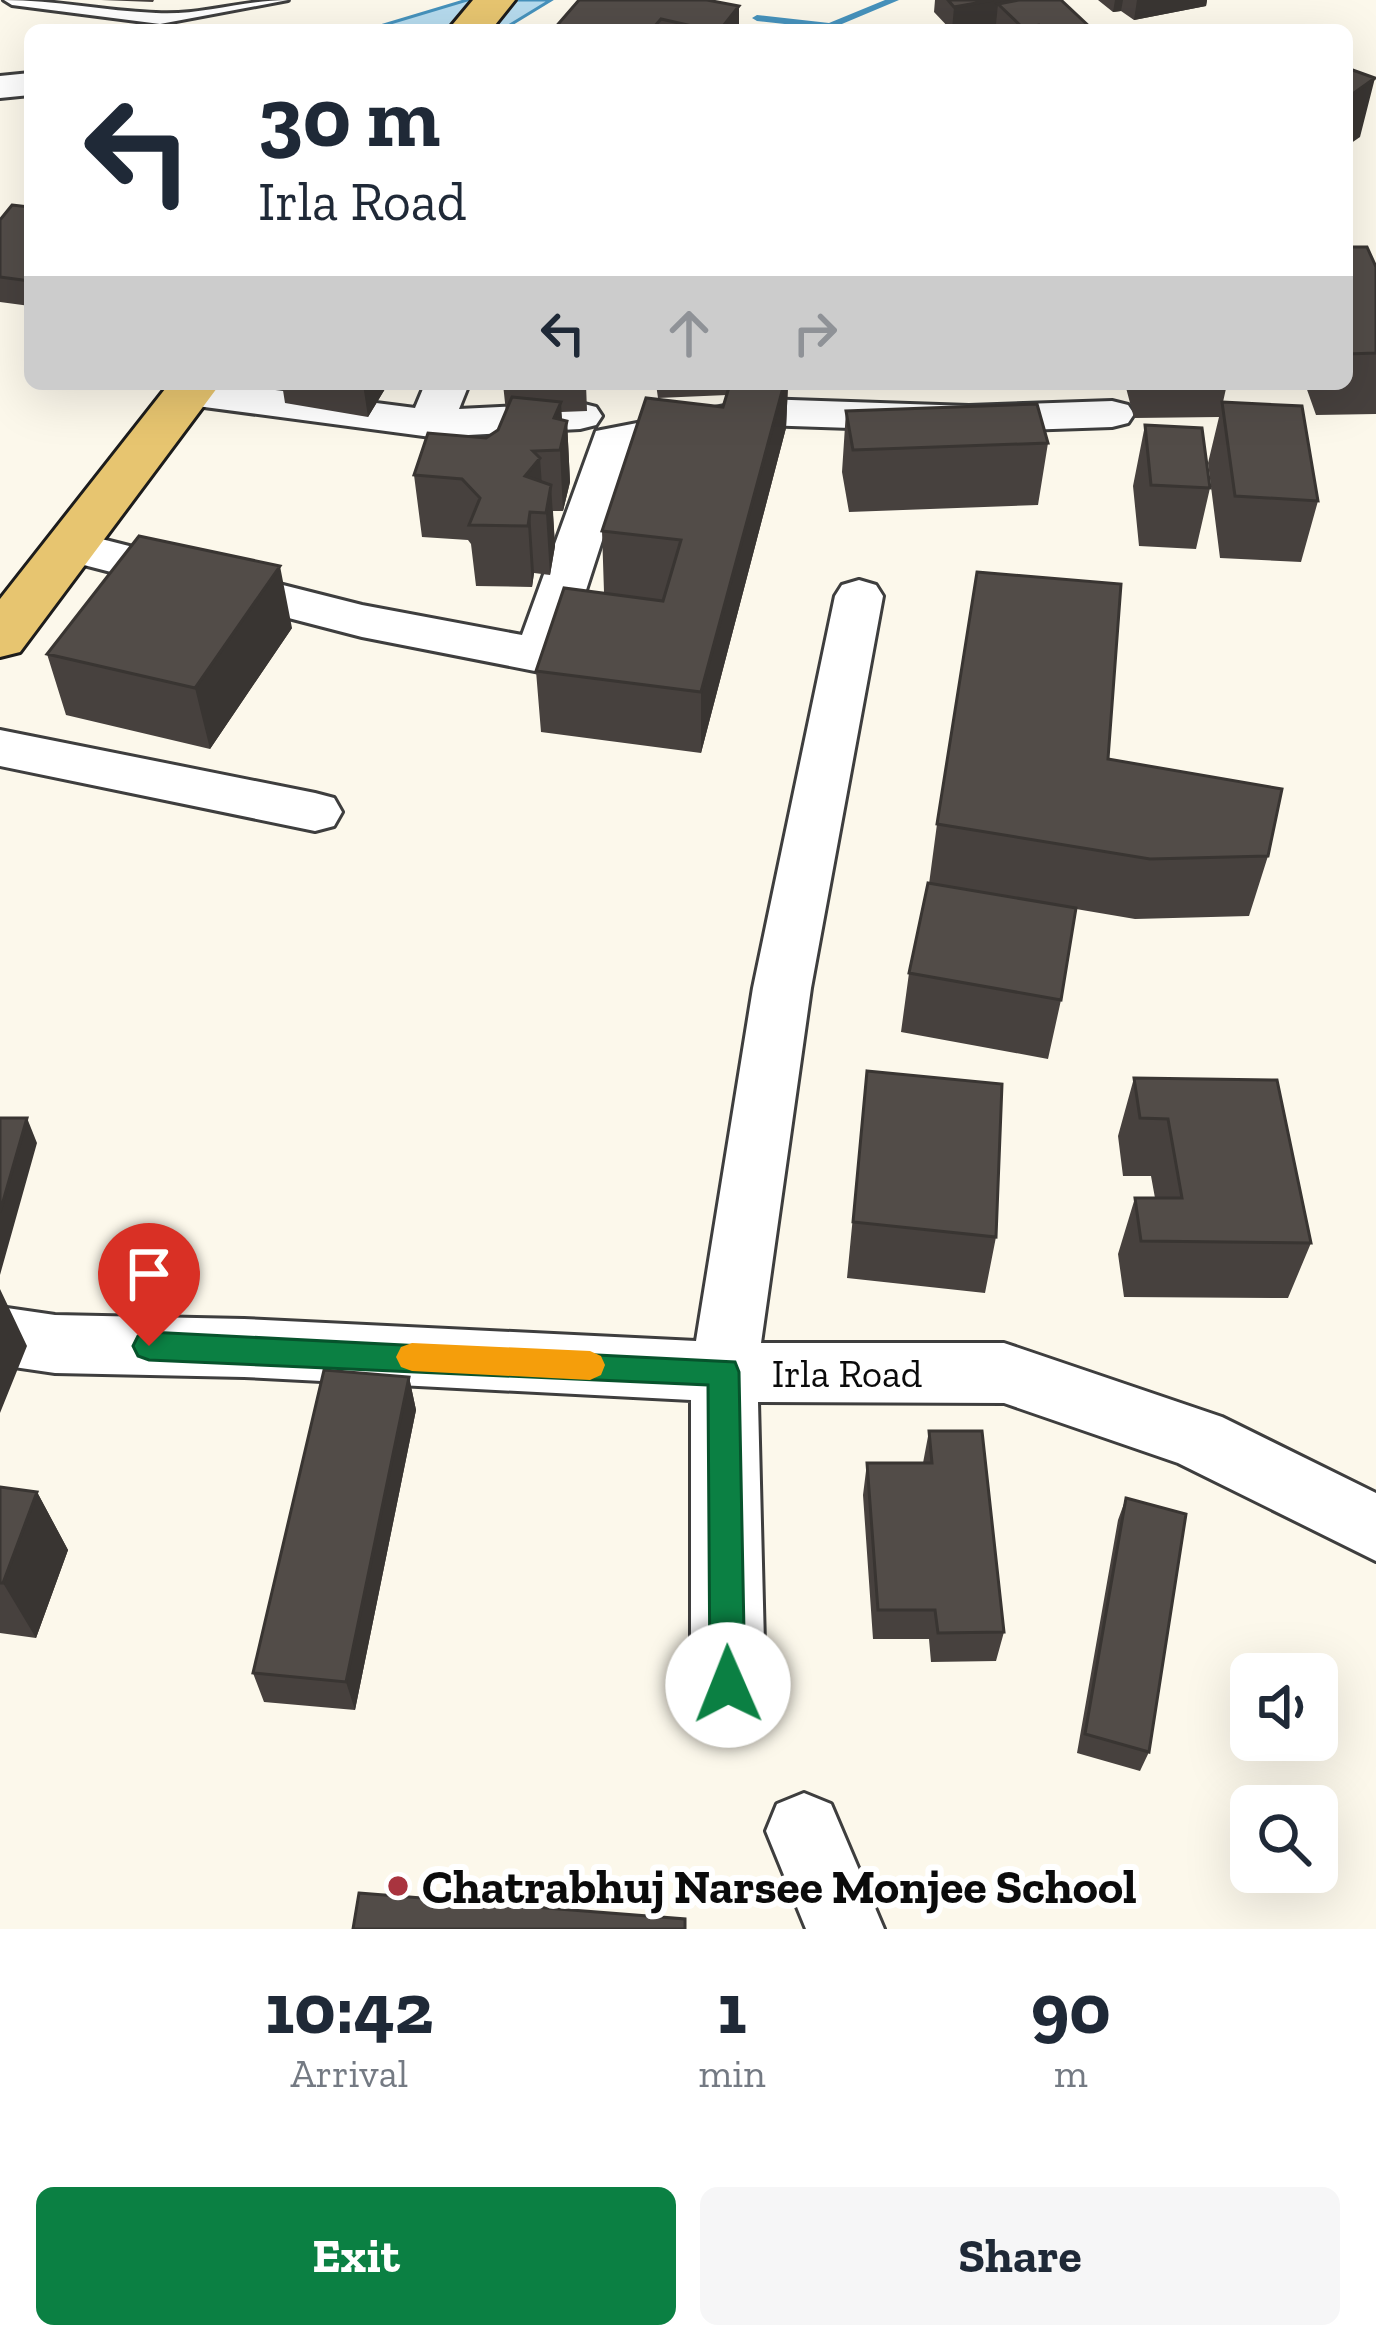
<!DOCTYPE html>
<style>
:root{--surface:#fff;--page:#f6f6f7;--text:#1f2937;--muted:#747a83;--accent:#0b8043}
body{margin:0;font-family:"Zilla Slab",serif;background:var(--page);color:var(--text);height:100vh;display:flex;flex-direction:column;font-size:45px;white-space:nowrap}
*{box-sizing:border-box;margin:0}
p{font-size:39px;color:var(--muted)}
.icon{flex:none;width:66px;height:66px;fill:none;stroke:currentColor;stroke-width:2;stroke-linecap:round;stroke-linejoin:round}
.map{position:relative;height:1929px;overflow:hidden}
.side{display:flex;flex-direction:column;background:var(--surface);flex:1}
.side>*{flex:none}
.top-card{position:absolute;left:24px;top:24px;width:1329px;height:366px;border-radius:18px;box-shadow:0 12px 48px #0002;background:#fff;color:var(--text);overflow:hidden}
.tools{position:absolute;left:1230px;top:1653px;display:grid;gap:24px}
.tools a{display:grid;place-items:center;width:108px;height:108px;border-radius:18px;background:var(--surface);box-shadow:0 12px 48px #0002;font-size:60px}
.pin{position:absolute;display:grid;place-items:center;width:102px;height:102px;color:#fff;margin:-123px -51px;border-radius:50% 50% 50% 0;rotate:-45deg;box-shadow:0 0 12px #0007}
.pin .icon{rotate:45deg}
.me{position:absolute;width:132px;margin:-66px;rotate:359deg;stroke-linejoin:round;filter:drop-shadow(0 0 9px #0008)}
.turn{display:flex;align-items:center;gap:42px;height:252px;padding:0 36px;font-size:54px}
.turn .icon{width:156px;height:156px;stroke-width:2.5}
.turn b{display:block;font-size:84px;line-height:102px}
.lanes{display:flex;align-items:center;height:114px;padding:0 36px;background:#0003;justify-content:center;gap:60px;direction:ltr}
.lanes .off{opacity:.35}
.eta{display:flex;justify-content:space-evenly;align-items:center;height:204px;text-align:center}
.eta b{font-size:72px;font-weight:800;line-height:84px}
.primary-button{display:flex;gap:24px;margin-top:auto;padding:24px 36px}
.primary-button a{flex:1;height:138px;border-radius:18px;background:var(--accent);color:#fff;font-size:48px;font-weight:800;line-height:138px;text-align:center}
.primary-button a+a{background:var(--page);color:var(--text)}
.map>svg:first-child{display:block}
.water{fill:#b6dbee;stroke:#4692bc;stroke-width:3}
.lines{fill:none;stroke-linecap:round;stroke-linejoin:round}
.stream{fill:#4692bc;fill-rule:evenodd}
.service-casing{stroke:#3e3e3e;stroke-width:6}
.minor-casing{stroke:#3e3e3e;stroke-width:6}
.primary-casing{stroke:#1c1c1c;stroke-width:6}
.service{fill:#fff;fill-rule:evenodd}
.minor{fill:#fff;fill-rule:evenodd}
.primary{fill:#e7c570;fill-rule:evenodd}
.wall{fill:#47413e}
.shaded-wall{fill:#393532}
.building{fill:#524c48;stroke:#393532;stroke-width:3}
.route{fill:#0b8043;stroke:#07532c;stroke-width:3}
.slow{fill:#f59e0b}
.poi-dot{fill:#a9343f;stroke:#fff;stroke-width:4.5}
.labels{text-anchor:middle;stroke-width:12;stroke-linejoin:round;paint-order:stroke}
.street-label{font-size:39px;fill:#0b0b0b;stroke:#fff}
.near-poi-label{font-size:48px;font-weight:bold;fill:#0b0b0b;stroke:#fff;text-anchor:start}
</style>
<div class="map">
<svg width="1376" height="1929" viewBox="0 0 1376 1929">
<rect width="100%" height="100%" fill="#fcf8eb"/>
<path class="water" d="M467 0H551L502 30H367Z"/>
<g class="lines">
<path class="stream" d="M885 0H899L830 29 757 21 752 18 757 15 829 23Z"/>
<defs>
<path id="service" d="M4 0C55 0 105 11 156 13 199 16 244 0 288 0L160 24 12 5Z"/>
<path id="minor" d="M30 73V95L0 98V76Z
M173 384H229L415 408 425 384H469L459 409 580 403 596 407 602 416 596 425 580 429 431 437 189 405 173 401 167 392Z
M761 399 969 406 1112 401 1128 405 1134 414 1128 423 1112 427 969 432 761 425 631 451 565 655 558 667 540 672 362 637 53 557 46 546 53 535 70 531 362 605 522 635 596 431Z
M859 580 876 585 883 596 811 988 761 1343H1004L1222 1417 1376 1493V1561L1178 1463 1004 1403 758 1402 765 1685 754 1711 728 1721 702 1711 691 1685V1400L244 1377 55 1373 0 1365V1307L55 1315 244 1319 696 1341 753 988 835 596 842 585Z
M0 730 315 793 334 798 342 812 334 826 315 831 0 766Z
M804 1793 831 1804 884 1929H806L766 1831 777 1804Z"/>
<path id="primary" d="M473 0H515L491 30H448Z
M169 384H220L20 652 0 657V599Z"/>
</defs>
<use href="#service" class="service-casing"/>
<use href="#minor" class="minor-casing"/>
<use href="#primary" class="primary-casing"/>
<use href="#service" class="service"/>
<use href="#minor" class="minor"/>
<use href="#primary" class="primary"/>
</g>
<path class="wall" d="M101 0H154L153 2Z
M935 0H1061L1093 30H996V24L951 30 934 12Z
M1098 0H1207L1206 6 1134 20 1121 11 1113 12Z
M739 6 720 30H553Z
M30 104V136L24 111Z
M30 207V306L0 302V220Z
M1347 247 1376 267V414L1316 415 1305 384H1347Z
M282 384H388L368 417 285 403Z
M503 384H586L587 411 561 412 562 420 567 421 570 482 563 511H553L555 546 550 575 534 573 532 587 476 586 471 544 468 540 422 537 414 475 498 430 506 412Z
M656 384H788L786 428 701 753 541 732 536 671 604 592 602 531 723 407 727 395 658 398Z
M861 384H933L862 388Z
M1125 384H1227L1223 402 1318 501 1301 562 1220 558 1208 463 1219 417 1134 418Z
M846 411 1048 443 1038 505 849 512 842 472Z
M1145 425 1210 488 1196 549 1139 546 1133 486Z
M292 628 210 749 66 715 47 654Z
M1108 759 1268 856 1249 916 1135 919 1076 909 1061 1000 1048 1059 901 1032 909 973 929 884 937 824Z
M867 1071 996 1237 985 1293 847 1278Z
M1134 1078 1311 1243 1288 1298 1124 1297 1118 1254 1135 1198H1155L1151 1176H1123L1118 1136Z
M409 1377 416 1410 355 1710 264 1702 253 1673Z
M929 1431 1004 1632 996 1661 931 1662 929 1639H873L863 1495 867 1463H923Z
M0 1487 37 1492 68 1550 36 1638 0 1633Z
M1126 1498 1149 1752 1140 1771 1077 1753 1118 1520Z"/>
<path class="shaded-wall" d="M993 0H1024L998 4 996 24 952 30 954 7Z
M1115 0H1123L1121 11 1113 12Z
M1137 0H1207L1206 6 1134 20Z
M739 6V30H720Z
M1375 78 1360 137 1347 146V98Z
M363 384H388L368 417Z
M784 384H788L786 428 701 753V692Z
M561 402 563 438 567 421 570 482 563 511 560 450 554 418Z
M540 458 544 513 530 512 534 573 532 587 525 476Z
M551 485 555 546 550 575 546 513Z
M280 566 292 628 210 749 195 688Z
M27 1118 37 1143 0 1275V1212Z
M0 1289 27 1346 0 1413Z
M409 1377 416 1410 355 1710 346 1682Z
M37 1492 68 1550 36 1638 3 1583Z"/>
<path class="building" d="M579 0H707L739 6 720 30H694L697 27 661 19 654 27 667 30H553Z
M948 0H993L954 7Z
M1019 0H1061L1093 30H1044L1039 25 1023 28 998 4Z
M1347 68 1375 78 1347 98Z
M12 205 30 207V281L0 277V220Z
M1347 247H1367L1376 267V353L1347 354Z
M730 384H784L701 692 536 671 564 588 663 601 681 540 602 531 646 398 723 407Z
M512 397 561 402 554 418 567 421 560 450 533 451 540 458 525 476 551 485 546 513 530 512 528 526 469 525 480 498 462 479 414 475 428 433 486 438 498 430Z
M1222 402 1302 406 1318 501 1235 496Z
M1037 404 1048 443 853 450 846 411Z
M1145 425 1202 428 1210 488 1151 485Z
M139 536 280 566 195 688 47 654Z
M977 572 1121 584 1108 759 1282 789 1268 856 1150 859 937 824Z
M928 883 1076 908 1061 1000 909 973Z
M867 1071 1002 1084 996 1237 853 1222Z
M1134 1078 1277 1080 1311 1243 1141 1241 1135 1198H1182L1168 1119 1140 1118Z
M0 1118H27L0 1212Z
M324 1370 409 1377 346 1682 253 1673Z
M929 1431H982L1004 1632 938 1633 935 1610H878L867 1463H932Z
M0 1487 37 1492 3 1583H0Z
M1126 1498 1186 1514 1149 1752 1085 1734Z
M359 1893 685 1919V1929H353Z"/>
<path class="route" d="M149 1332 735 1362 739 1372 745 1685 740 1697 728 1702 715 1697 710 1685 708 1385 149 1360 138 1356 133 1346 138 1336Z"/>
<path class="slow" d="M412 1343 590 1351 601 1356 605 1365 601 1375 590 1380 412 1371 401 1367 396 1357 401 1347Z"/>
<circle class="poi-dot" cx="398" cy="1886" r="12"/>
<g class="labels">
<g class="street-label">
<text x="847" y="1387">Irla Road</text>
</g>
<g class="near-poi-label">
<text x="422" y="1903">Chatrabhuj Narsee Monjee School</text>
</g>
</g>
</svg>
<div class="tools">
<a><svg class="icon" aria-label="sound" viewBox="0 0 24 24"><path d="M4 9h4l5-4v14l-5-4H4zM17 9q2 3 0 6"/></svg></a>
<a><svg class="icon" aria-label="search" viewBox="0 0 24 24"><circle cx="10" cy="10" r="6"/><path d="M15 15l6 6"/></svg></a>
</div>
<div class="pin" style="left:149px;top:1346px;background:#d93025"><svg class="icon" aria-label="arrive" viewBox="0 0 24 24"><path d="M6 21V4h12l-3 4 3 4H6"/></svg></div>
<svg class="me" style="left:728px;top:1685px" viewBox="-20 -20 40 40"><circle r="19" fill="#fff"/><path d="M0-13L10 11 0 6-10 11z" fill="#0b8043"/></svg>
<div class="top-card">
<div class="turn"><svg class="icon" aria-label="left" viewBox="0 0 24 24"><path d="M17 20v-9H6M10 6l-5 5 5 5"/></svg><div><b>30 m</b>Irla Road</div></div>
<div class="lanes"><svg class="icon" aria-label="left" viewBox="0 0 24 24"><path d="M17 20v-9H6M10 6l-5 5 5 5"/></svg><svg class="icon off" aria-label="ahead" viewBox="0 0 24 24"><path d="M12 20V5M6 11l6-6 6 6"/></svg><svg class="icon off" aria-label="right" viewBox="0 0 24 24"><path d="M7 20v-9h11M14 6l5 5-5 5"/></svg></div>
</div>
</div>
<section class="side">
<div class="eta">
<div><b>10:42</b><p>Arrival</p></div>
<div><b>1</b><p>min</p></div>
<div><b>90</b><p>m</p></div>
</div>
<div class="primary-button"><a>Exit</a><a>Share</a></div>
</section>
